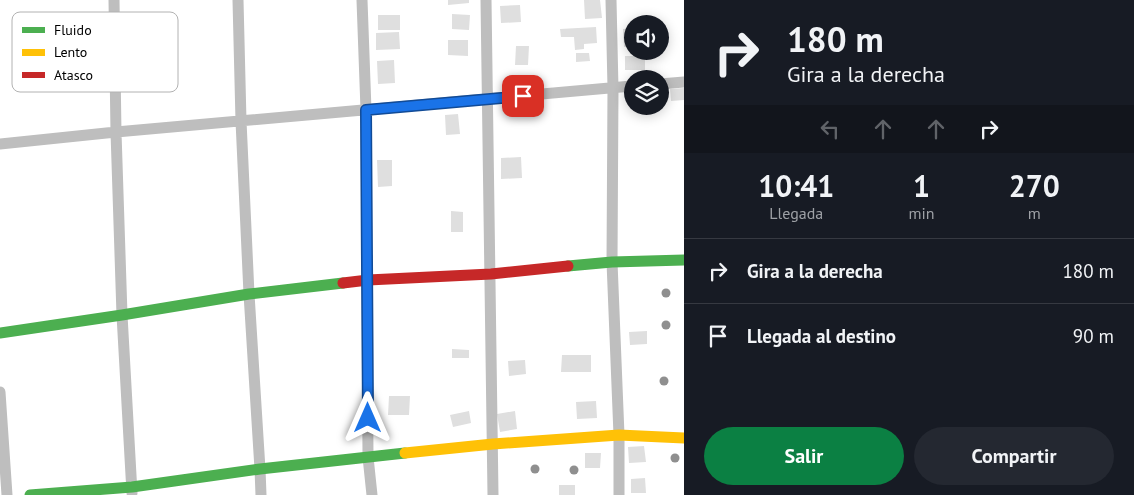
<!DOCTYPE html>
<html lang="es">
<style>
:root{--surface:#171b24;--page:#242831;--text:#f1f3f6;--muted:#9ea1a6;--line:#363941;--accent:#0b8043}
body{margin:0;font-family:"PT Sans",sans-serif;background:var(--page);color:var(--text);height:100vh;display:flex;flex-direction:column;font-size:19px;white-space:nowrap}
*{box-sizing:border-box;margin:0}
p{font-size:16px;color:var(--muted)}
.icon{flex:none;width:28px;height:28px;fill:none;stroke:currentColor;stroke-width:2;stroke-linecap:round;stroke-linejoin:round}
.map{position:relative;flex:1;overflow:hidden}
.drawer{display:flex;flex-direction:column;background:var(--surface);width:450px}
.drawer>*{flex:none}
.guide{background:#171b24;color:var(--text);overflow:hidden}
.buttons{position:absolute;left:624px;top:15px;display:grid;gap:10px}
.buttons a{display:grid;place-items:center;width:45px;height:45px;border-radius:50%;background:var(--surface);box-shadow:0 2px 12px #0003;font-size:25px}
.pin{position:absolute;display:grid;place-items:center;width:42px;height:42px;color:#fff;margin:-21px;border-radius:10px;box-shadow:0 2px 8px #0006}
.me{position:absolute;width:55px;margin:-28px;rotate:0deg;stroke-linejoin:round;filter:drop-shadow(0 0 4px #0008)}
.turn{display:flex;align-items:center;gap:18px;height:105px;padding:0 20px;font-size:22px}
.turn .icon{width:65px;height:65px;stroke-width:2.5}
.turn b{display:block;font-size:35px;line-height:42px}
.lanes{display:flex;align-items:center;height:48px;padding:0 20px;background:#0003;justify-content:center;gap:25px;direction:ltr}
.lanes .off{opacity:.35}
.eta{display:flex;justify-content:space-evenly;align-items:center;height:85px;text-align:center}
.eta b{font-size:30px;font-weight:600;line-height:35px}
.primary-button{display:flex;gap:10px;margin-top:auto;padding:10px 20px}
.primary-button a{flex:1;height:58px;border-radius:30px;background:var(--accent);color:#fff;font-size:20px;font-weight:600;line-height:58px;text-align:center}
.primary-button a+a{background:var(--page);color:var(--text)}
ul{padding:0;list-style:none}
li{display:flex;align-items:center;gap:15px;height:65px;padding:0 20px;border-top:1px solid var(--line)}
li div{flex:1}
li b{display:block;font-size:19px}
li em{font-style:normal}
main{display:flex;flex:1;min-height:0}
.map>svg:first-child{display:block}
.building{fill:#dfdfdf}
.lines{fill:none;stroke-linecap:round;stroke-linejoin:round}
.street{stroke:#bebebe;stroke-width:11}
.fast{stroke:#4caf50;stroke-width:11}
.slow{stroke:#ffc107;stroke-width:11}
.jam{stroke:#c62828;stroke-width:11}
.tree{fill:#8f8f8f}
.route-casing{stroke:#114b97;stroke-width:12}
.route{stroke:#1a73e8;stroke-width:9}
.key{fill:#fff;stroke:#b2b2b2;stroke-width:1}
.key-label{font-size:14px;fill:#000}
</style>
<main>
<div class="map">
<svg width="684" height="495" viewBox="0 0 684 495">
<rect width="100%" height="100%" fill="#fff"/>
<path class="building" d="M448 0H469V3L448 5Z
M584 0H600L602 18 585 19Z
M520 5 521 22 501 23 500 6Z
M452 14 470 15 469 30 452 29Z
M378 15H400V30H378Z
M596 27 597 43 584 44V49L575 50 574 37H561L560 29Z
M632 28V46L624 47 623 29Z
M399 32 400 49 376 50V33Z
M448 40H468V56L448 55Z
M516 46H529L528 65H515Z
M576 53H589L590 61 576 62Z
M625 56H645V70H625Z
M394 60 395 83 378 84 377 61Z
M684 88V100L671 101 670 89Z
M458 114 460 134 446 135 445 115Z
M521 157 522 178 501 179V158Z
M377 160H392V186L378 187Z
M451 211 463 212V232H451Z
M647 331V344L630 345 629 332Z
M452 349 469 350V358H452Z
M562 355H591V372H561Z
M525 360 526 374 509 376 508 361Z
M389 396H410L409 415H388Z
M596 401 597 418 577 419 576 402Z
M469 411 471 423 453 427 450 415Z
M515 411 517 429 500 432 497 414Z
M644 446 646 462 629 463 628 447Z
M585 453H601L600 468H585Z
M645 478 646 493H631V479Z
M559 485H575V495H559Z"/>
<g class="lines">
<path class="street" d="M114 0 116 132 122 315 132 493
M238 0 241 121 249 294 260 469 261 495
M362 0 366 110 368 457 372 495
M486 0 493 495
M611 0 613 88 612 262 619 435V495
M660 84 684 82
M0 144 116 132 632 86
M0 392 7 495"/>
<path class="fast" d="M568 266 612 262 684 260
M0 333 122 315 249 294 343 283
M30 495 132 487 260 469 405 453"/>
<path class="slow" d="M405 453 493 444 619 435 684 438"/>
<path class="jam" d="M343 283 368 280 491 274 568 266"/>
</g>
<g class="tree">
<circle cx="666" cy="293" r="4.5"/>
<circle cx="666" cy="325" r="4.5"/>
<circle cx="664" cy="381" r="4.5"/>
<circle cx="675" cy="458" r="4.5"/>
<circle cx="535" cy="469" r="4.5"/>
<circle cx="574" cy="470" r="4.5"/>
</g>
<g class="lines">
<defs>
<path id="route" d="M368 418 366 110 523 96"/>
</defs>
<use href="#route" class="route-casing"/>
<use href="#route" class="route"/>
</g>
<rect x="12" y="12" width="166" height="80" rx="8" class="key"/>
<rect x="22" y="27" width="23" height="6" fill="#4caf50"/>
<rect x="22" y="49" width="23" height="7" fill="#ffc107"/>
<rect x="22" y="72" width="23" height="6" fill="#c62828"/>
<g class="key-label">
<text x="54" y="35">Fluido</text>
<text x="54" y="57">Lento</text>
<text x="54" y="80">Atasco</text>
</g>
</svg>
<div class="buttons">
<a><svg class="icon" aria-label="sound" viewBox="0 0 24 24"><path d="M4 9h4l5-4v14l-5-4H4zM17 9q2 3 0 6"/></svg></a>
<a><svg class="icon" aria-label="layers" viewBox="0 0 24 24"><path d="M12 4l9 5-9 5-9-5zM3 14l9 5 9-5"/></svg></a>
</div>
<div class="pin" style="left:523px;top:96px;background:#d93025"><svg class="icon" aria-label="arrive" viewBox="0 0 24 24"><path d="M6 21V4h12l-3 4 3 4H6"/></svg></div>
<svg class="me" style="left:368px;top:418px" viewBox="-20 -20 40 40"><path d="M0-17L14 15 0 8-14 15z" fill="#1a73e8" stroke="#fff" stroke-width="4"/></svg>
</div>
<section class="drawer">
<div class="guide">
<div class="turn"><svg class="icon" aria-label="right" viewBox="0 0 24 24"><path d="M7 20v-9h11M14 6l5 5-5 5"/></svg><div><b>180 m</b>Gira a la derecha</div></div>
<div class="lanes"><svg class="icon off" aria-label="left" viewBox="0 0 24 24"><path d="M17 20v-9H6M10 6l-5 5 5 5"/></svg><svg class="icon off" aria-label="ahead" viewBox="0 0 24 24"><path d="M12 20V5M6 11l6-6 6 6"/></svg><svg class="icon off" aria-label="ahead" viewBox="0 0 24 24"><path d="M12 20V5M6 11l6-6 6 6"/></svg><svg class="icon" aria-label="right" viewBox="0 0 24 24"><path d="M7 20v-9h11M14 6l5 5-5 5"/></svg></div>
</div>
<div class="eta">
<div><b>10:41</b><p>Llegada</p></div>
<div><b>1</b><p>min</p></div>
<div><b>270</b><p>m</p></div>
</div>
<ul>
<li><svg class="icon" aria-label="right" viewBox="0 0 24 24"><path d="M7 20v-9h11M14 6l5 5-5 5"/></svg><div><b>Gira a la derecha</b></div><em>180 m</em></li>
<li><svg class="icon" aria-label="arrive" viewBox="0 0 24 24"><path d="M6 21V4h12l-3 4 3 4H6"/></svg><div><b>Llegada al destino</b></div><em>90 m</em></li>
</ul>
<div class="primary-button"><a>Salir</a><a>Compartir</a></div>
</section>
</main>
